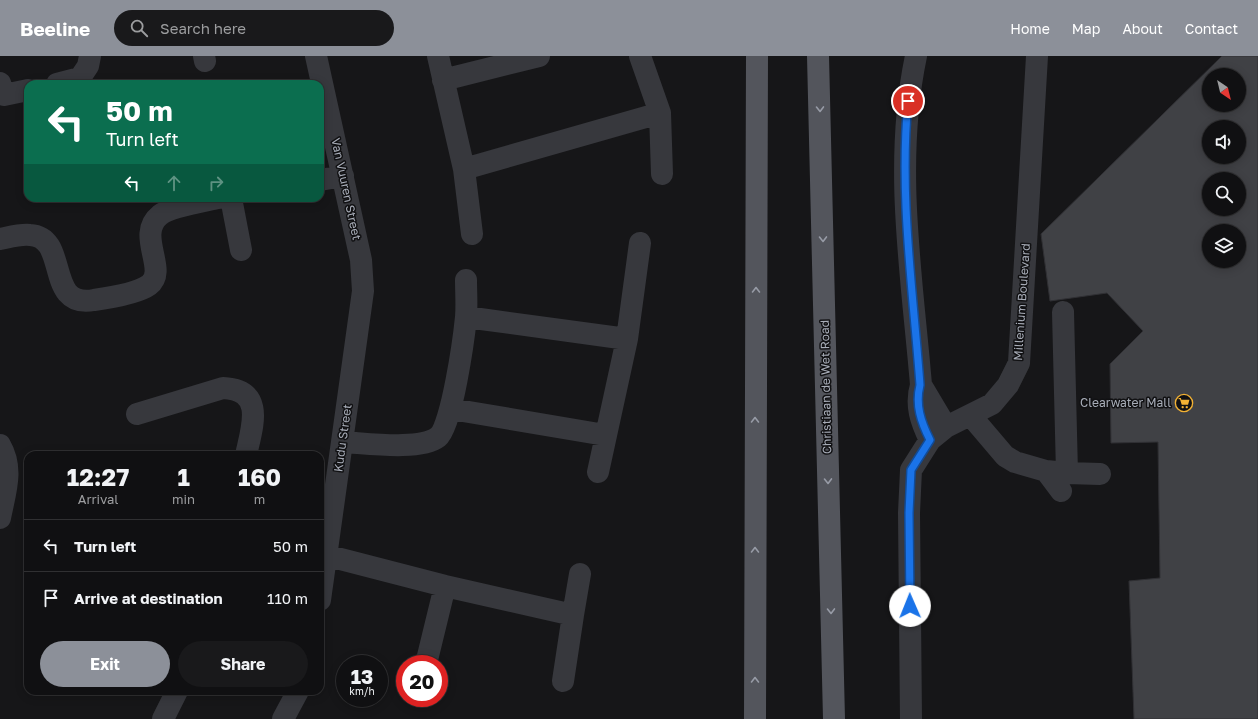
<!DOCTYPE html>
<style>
:root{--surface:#101012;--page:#19191b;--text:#f1f3f6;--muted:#9c9d9f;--line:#303032;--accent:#8c9099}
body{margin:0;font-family:"Golos Text",sans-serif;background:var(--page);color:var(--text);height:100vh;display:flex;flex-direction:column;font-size:15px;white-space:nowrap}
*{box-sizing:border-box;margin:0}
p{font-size:13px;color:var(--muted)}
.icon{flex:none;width:22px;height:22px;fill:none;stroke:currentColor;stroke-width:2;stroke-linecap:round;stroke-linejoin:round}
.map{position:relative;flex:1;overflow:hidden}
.panel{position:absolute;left:24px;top:395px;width:300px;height:244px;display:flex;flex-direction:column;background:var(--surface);border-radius:12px;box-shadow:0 2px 10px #0003,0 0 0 1px var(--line)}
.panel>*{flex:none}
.banner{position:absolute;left:24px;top:24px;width:300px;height:122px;border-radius:12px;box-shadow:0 2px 10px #0003,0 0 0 1px var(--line);background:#0b6e4f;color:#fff;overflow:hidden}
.needle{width:26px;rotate:145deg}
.fabs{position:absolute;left:1202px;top:12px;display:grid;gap:8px}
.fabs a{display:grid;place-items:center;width:44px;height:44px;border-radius:50%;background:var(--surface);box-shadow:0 2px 10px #0003,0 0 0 1px var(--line);font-size:20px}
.speed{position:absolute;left:336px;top:599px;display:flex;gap:8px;font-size:20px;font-weight:700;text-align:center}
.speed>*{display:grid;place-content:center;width:52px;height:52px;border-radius:50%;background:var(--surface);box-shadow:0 2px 10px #0003,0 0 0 1px var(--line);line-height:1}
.speed small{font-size:10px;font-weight:400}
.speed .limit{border:6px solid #d22;background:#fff;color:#111}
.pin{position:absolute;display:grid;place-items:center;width:34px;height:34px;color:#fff;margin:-17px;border:2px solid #fff;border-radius:50%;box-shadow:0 1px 4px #0007}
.me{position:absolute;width:44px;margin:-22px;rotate:359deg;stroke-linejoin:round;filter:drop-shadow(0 0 3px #0008)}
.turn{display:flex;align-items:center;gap:14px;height:84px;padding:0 16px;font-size:18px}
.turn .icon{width:52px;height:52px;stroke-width:2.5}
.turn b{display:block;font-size:28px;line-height:34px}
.lanes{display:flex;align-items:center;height:38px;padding:0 16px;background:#0003;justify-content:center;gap:20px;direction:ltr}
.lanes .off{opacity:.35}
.eta{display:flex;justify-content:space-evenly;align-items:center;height:68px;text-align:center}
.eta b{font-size:24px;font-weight:700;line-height:28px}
.primary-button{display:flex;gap:8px;margin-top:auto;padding:8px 16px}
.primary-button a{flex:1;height:46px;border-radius:24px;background:var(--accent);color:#fff;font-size:16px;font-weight:700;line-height:46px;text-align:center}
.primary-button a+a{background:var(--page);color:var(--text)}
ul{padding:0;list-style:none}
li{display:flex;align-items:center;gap:12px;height:52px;padding:0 16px;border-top:1px solid var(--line)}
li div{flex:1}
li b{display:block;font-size:15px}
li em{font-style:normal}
header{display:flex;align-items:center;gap:24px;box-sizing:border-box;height:56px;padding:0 20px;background:var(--accent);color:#fff}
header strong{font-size:19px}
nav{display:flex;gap:22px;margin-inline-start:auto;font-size:14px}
.search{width:280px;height:36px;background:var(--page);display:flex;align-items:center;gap:10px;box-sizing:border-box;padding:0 14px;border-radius:22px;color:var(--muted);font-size:15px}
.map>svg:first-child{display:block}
.building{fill:#404145;stroke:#303034;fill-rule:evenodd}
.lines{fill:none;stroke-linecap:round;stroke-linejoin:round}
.minor{stroke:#37383d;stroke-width:22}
.major{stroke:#53555c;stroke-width:22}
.oneway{stroke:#979ba6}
.route-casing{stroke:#114b97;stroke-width:10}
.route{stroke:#1a73e8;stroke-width:7}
.labels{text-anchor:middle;stroke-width:3;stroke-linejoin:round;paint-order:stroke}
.street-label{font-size:12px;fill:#a8adb8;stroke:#111113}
.poi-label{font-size:12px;fill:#a8adb8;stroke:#111113;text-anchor:end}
</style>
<header>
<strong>Beeline</strong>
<div class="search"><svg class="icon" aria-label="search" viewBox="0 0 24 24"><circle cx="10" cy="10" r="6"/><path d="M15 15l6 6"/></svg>Search here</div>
<nav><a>Home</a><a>Map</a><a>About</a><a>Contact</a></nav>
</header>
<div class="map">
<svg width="1258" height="663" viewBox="0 0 1258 663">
<rect width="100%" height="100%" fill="#161618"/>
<path class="building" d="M1222 0H1258V663H1134L1129 525 1160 522 1158 386 1111 387 1110 308 1143 275 1107 237 1050 245 1041 178ZM1209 19H1239V49H1209ZM1209 71H1239V101H1209ZM1209 123H1239V153H1209ZM1209 175H1239V205H1209Z"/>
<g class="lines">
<path class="minor" d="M204 0 205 5
M316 0 361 204 363 235 320 544
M438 0 464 113 472 178
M640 0 660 57 662 118
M916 0C893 109 912 220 921 329 915 349 921 366 930 384
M443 24 539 0
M0 27 4 39 28 34
M57 28 80 22 88 10 90 0
M464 113 660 57
M320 124 343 120
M231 142 241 194
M0 183C10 181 20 178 30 179 70 181 44 253 94 244 108 242 138 237 149 229 169 214 135 179 160 159 169 151 205 145 218 142
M466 261 627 283 640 187
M921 329 946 371
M451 353 605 379
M137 358 223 332C266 334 252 371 246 399
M971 360 1005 400 1015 406 1046 415 1061 435
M342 386C365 387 420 395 438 381 452 370 464 281 466 261 467 249 466 236 466 224
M0 389C14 413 5 436 0 462
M1046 415 1067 417 1063 256
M598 416 627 283
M1067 417 1100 418
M325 499 445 530 573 559 580 518
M426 608 445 530
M563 625 573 559
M163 663 177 635
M283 663 298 635
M911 663 909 457 911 414 930 384 946 371 992 348 1008 329 1019 307 1037 0"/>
<path class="major" d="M818 0 834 663
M755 663 757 0"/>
</g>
<defs><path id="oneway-chevron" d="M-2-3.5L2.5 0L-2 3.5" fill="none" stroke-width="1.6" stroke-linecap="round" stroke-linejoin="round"/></defs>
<g class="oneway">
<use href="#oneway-chevron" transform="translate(820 53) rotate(89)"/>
<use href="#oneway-chevron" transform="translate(823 183) rotate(89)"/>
<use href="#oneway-chevron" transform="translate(756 234) rotate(-90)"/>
<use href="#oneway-chevron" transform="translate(755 364) rotate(-90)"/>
<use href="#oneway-chevron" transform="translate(828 425) rotate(89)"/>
<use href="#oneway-chevron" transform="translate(755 494) rotate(-90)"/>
<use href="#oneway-chevron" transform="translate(831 555) rotate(89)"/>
<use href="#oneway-chevron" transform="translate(755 624) rotate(-90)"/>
</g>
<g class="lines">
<defs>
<path id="route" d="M908 45C899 140 913 234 920 329 915 349 921 366 930 384L911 414 909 457 910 550"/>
</defs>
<use href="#route" class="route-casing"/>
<use href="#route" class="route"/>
</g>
<defs>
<symbol id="supermarket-ring" viewBox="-11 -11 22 22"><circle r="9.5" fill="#111113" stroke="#f2b134" stroke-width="1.5"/><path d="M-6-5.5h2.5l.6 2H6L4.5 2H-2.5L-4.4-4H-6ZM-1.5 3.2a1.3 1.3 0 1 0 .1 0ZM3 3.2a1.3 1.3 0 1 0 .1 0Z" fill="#f2b134"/></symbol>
</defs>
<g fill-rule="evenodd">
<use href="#supermarket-ring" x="1174" y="337" width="20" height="20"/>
</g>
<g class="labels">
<g class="street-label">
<text transform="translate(346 133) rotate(78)" y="4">Van Vuuren Street</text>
<text transform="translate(1022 246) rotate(-86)" y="4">Millenium Boulevard</text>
<text transform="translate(826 331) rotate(-91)" y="4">Christiaan de Wet Road</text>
<text transform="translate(343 382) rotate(-82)" y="4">Kudu Street</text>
</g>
<g class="poi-label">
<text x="1171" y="351">Clearwater Mall</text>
</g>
</g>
</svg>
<div class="fabs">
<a><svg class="needle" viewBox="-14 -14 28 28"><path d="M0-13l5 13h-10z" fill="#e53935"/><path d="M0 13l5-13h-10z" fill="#9c9d9f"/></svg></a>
<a><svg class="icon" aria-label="sound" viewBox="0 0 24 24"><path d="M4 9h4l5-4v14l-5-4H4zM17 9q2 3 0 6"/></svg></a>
<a><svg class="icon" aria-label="search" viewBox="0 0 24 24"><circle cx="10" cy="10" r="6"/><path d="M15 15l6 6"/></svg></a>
<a><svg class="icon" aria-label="layers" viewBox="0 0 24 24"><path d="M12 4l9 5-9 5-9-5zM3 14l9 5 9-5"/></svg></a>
</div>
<div class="speed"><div>13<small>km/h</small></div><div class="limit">20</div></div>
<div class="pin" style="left:908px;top:45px;background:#d93025"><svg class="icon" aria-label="arrive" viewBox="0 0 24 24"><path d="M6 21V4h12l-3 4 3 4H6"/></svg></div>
<svg class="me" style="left:910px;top:550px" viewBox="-20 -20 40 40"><circle r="19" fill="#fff"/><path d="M0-13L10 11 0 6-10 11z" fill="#1a73e8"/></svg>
<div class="banner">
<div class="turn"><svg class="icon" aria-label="left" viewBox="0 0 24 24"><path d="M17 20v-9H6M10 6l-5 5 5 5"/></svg><div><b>50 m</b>Turn left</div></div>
<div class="lanes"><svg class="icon" aria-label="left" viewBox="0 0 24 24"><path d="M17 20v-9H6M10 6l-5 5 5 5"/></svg><svg class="icon off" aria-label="ahead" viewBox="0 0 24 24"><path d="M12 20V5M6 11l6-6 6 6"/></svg><svg class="icon off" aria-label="right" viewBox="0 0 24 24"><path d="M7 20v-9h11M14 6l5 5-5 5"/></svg></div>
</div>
<section class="panel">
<div class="eta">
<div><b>12:27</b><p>Arrival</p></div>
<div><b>1</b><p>min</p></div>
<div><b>160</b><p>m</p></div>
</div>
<ul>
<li><svg class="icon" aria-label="left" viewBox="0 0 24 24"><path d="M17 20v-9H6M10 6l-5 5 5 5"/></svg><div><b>Turn left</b></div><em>50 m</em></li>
<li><svg class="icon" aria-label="arrive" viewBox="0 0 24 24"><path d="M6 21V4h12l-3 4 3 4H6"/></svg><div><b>Arrive at destination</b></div><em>110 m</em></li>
</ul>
<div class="primary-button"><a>Exit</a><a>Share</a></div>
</section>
</div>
